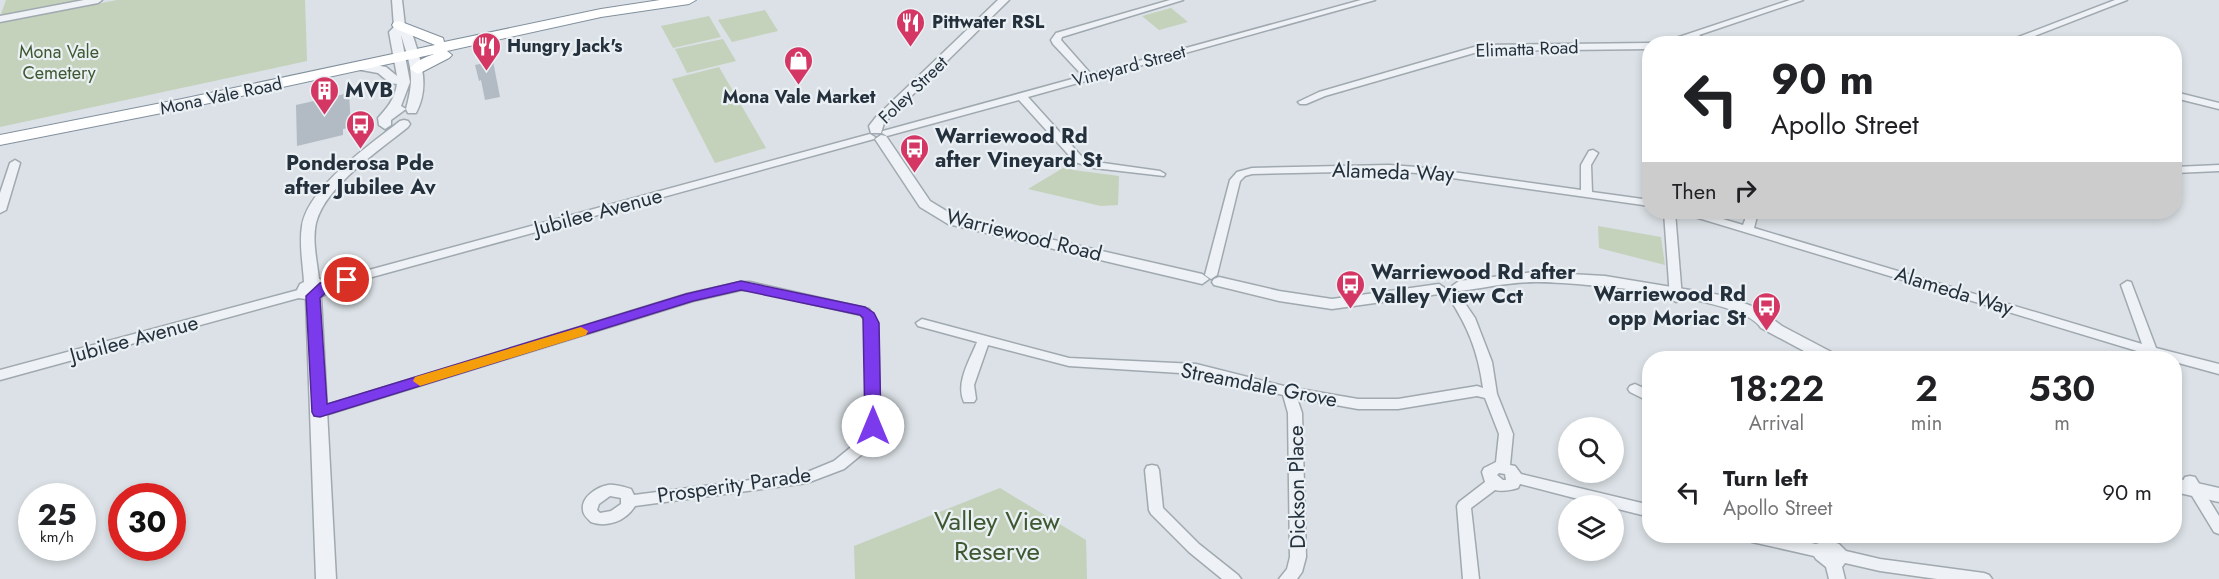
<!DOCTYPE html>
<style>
:root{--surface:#fff;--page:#f2f2f2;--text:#202124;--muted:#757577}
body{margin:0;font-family:Jost,sans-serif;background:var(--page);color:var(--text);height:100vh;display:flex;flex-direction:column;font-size:22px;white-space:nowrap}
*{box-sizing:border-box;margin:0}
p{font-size:20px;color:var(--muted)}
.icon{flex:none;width:33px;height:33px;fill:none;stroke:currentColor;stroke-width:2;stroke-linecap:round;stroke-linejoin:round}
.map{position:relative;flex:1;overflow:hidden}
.sheet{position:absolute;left:1642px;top:351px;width:540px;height:192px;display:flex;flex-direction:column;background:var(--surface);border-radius:24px;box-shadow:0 3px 9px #0003}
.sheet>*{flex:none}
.top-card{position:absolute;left:1642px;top:36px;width:540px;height:183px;border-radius:24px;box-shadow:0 3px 9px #0003;background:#fff;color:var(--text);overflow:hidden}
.buttons{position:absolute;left:1558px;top:417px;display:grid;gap:12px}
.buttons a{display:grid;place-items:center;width:66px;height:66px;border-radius:50%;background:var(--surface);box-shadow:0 3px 9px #0003;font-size:30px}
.speed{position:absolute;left:18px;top:483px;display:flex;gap:12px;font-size:30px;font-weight:700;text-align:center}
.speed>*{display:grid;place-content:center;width:78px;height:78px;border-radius:50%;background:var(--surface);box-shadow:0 3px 9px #0003;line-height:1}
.speed small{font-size:15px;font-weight:400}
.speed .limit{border:9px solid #d22;background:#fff;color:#111}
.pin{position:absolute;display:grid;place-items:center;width:51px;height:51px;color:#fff;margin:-26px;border:3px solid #fff;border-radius:50%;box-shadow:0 2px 6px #0007}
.me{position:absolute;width:66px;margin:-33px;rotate:0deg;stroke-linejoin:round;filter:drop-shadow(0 0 4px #0008)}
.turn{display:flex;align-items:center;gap:21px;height:126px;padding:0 30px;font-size:27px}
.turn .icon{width:78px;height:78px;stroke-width:2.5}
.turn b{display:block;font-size:42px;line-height:51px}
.then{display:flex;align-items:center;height:57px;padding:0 30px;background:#0003;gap:12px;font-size:22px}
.eta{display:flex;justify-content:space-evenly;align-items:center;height:102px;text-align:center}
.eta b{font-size:36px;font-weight:600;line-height:42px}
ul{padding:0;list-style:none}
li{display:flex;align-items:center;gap:18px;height:78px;padding:0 30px}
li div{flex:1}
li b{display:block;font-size:22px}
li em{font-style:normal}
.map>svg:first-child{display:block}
.green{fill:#c4d1bb}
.building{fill:#b2bbc3}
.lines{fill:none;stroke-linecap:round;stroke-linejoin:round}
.minor-casing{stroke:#a0a9b0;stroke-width:3}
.tertiary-casing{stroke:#a0a9b0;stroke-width:3}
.trunk-casing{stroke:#82909e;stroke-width:2}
.minor{fill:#eef1f5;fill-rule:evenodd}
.tertiary{fill:#eef1f5;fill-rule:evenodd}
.trunk{fill:#fff;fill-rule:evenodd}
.route{fill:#7c3aed;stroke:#51269a;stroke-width:1.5}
.slow{fill:#f59e0b}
.labels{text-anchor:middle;stroke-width:4.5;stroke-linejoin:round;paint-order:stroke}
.far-poi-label{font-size:18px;font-weight:bold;fill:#24313d;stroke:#eaf0f4;text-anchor:start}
.far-street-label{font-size:18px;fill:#24313d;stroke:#eaf0f4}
.far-park-label{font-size:18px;fill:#3e5931;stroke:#eaf0f4}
.poi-label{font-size:21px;font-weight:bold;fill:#24313d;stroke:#eaf0f4;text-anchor:start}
.street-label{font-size:21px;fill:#24313d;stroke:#eaf0f4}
.near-park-label{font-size:26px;fill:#3e5931;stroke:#eaf0f4}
</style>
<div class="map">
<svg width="2219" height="579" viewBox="0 0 2219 579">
<rect width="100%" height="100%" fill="#dbe1e6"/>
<path class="green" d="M6 0H94L0 17Z
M117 0H305L307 61 0 127V23Z
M1171 8 1188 22 1159 30 1142 16Z
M765 10 778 31 732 42 718 20Z
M709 16 721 37 673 48 661 26Z
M723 39 736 61 687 73 675 49Z
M719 67 766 148 715 163 672 79Z
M1068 165 1073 170 1119 176 1118 205 1101 206 1028 189Z
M1598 226 1661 237 1665 265 1599 248Z
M1000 488 1086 540 1087 579H855L854 546Z"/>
<path class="building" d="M493 61 500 97 485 100 481 80 479 81 475 65Z
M349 93 351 127 343 129V135L297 146 296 105Z"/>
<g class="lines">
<defs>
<path id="minor" d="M84 0H102L98 3 0 22V16Z
M1170 0H1183L1062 37 1061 40 1091 74 1361 0H1375L1028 97 1083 158 1096 162 1160 171 1165 174 1164 176 1094 168 1075 162 1019 100 887 136 882 133 883 131 1083 76 1053 44 1051 40 1056 33Z
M1790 0H1803L1699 35 1713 44H1701L1690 37 1672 44H1658Z
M2115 0H2127L2014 44H2000Z
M1650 43V49L1481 51 1325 96 1306 104H1300L1298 102 1319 92 1481 45Z
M2175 92 2219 103V109L2175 98Z
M870 134 875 137 874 139 325 290 319 286 321 283Z
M1593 150 1598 153 1591 165 1592 192 1650 200V206L1417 173 1389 171 1252 174 1245 176 1240 181 1217 275 1211 279 1205 275 1230 180 1237 172 1252 168 1389 165 1417 167 1581 190V165L1589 151Z
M15 160 20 163 6 210 0 213V193L10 163Z
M2219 165V171L2175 173V167Z
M1664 212H1675L1682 298 1676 302 1670 298Z
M1683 212H1699L1743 225 1748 212H1758L1754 228 2142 344 2121 285 2127 281 2131 282 2156 348 2219 364V374L2175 362V358H2163L2147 354 1685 214Z
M741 282H750L869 309 878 323 880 426 866 451 844 469 807 483 635 506C626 521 607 528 591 522 588 519 583 515 583 510 581 497 597 487 608 485 615 484 624 487 631 489L634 495 805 473 834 461 856 443 866 426V323L861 315 750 290H741L693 301 319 417 314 415 312 412 314 409 687 294ZM610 496 621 498V504L611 511 600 513 597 510 599 504Z
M302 289 308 293 306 296 0 380V370Z
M1454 292 1458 293 1475 318 1492 362 1497 394 1513 434 1510 465 1515 466 1521 474 1650 505V517L1614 508V506H1605L1520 484 1518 488C1511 490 1503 492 1495 490L1471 508 1479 579H1463L1457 506 1459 502 1485 482 1482 472 1484 468 1496 462 1499 434 1485 398 1477 396 1398 409H1358L1297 398 1302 413 1306 557 1302 572 1297 579H1279L1287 569 1290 557 1288 413 1283 395 1196 374 1069 366 988 345 974 385 976 399 974 402H964C955 383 970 360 977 342L918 326 916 323 922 319 1069 358 1196 364 1288 387 1358 399H1398L1477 386 1483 388C1478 351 1468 327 1448 296ZM1499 473 1505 474 1506 480H1503L1497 475Z
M1635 384 1650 391V402L1630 392 1628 389 1630 386Z
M1152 465 1157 466 1159 470 1163 508 1199 544 1238 575 1241 579H1222L1189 552 1151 514 1149 510 1145 470 1147 466Z
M2190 476 2195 477 2219 516V534L2214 532 2183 481 2185 477Z
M1745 536H1777L1816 544 1828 540 1839 544 1846 551 1880 559 1984 573 1989 575 1992 579H1937L1880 571 1845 563 1842 567 1845 579H1829L1826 567 1816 559 1814 556 1752 542 1747 540Z"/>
<path id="tertiary" d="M392 0H402L405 26 411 30C420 58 431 85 416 113H408L406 109 391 120V125L385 129 379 125 378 118C387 108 395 99 397 84L390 83 378 73 356 69 354 66 360 62 386 67 397 76 389 32 394 27ZM401 35C411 67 415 76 406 109L401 106 410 82Z
M998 0H1009L884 123 881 133H871L869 126 876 117Z
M404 120 408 121 410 124 408 127C380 150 325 186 316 223 312 241 317 261 319 279L329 282 331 285 328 293 321 297 336 579H316L306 299 298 298 295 294 300 284 304 282C303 264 299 244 302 226 308 187 370 145 400 121Z
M881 135 886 136 930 201 958 218 1202 274 1209 279 1202 284 948 224 920 207 875 139Z
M1534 272 1605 276 1726 296 1759 309 1782 326 1835 354 1837 358H1817L1761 328C1743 296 1575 282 1536 282 1511 282 1484 288 1459 291L1452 286 1459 281Z
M1219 277 1279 291 1332 299 1439 284 1446 289 1439 294 1332 309 1279 301 1214 285 1212 282 1214 279Z
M2175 478 2219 488V502L2175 492Z"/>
<path id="trunk" d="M660 0H696L689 4 601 17 447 51 452 55 449 58 418 74 410 69C416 60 424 58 434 54L182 109 0 145V135L182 99 435 45 394 28 392 25 394 22 399 21 443 38 444 42 601 9Z"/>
</defs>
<use href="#minor" class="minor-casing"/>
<use href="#tertiary" class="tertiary-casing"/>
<use href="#trunk" class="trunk-casing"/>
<use href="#minor" class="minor"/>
<use href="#tertiary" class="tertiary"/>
<use href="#trunk" class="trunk"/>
</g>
<path class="route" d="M347 276 352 277 354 280 352 283 330 289 320 298 327 404 686 294 741 281 865 307 874 313 879 323 881 426 878 430H867L865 426 863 318 860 315 741 290 693 301 320 417 314 416 312 412 306 296 320 283Z"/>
<path class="slow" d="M581 327 588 331 586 335 420 386 413 381 415 377Z"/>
<defs>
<symbol id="restaurant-pin" viewBox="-11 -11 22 30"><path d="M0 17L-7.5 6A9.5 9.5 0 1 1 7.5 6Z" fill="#d43764" stroke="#eaf0f4"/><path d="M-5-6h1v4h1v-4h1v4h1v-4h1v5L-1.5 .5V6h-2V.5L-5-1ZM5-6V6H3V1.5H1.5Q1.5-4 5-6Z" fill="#fff"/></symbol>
<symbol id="shop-pin" viewBox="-11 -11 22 30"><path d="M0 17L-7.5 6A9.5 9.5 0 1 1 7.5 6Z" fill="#d43764" stroke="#eaf0f4"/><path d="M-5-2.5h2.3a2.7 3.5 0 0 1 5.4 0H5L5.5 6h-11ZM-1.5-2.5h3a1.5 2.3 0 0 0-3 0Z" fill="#fff"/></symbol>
<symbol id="building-pin" viewBox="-11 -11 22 30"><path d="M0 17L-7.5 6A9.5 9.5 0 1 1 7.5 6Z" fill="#d43764" stroke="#eaf0f4"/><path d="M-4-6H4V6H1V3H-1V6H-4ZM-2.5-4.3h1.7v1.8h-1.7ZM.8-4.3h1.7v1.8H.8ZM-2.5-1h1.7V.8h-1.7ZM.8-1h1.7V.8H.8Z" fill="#fff"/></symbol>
<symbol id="bus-pin" viewBox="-11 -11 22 30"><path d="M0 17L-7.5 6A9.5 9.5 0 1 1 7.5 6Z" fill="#d43764" stroke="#eaf0f4"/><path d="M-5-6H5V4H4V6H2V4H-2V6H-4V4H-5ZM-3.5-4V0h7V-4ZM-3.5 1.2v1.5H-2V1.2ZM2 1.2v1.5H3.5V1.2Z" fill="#fff"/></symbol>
</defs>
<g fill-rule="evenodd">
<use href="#restaurant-pin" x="894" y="6" width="33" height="45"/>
<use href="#restaurant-pin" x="470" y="30" width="33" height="45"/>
<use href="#shop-pin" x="782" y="44" width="33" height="45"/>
<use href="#building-pin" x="308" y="74" width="33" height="45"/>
<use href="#bus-pin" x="344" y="108" width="33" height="45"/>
<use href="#bus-pin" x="898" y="132" width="33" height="45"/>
<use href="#bus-pin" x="1334" y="268" width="33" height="45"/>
<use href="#bus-pin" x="1750" y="290" width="33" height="45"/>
</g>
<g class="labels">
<g class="far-poi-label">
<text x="932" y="28">Pittwater RSL</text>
<text x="507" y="52">Hungry Jack's</text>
<text x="799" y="103" text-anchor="middle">Mona Vale Market</text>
</g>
<g class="far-street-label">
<text transform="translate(1527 49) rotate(-2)" y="6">Elimatta Road</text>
<text transform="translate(1129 66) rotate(-15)" y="6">Vineyard Street</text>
<text transform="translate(913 90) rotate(-44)" y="6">Foley Street</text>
<text transform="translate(221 96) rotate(-12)" y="6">Mona Vale Road</text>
</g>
<g class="far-park-label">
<text x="59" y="58">Mona Vale<tspan x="59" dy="21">Cemetery</tspan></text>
</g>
<g class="poi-label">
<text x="345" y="97">MVB</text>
<text x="935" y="143">Warriewood Rd<tspan x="935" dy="24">after Vineyard St</tspan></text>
<text x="360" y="170" text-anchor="middle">Ponderosa Pde<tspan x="360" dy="24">after Jubilee Av</tspan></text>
<text x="1371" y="279">Warriewood Rd after<tspan x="1371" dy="24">Valley View Cct</tspan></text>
<text x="1746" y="301" text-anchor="end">Warriewood Rd<tspan x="1746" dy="24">opp Moriac St</tspan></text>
</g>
<g class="street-label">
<text transform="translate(1393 172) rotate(2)" y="7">Alameda Way</text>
<text transform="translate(598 212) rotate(-15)" y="7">Jubilee Avenue</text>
<text transform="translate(1024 235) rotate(14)" y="7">Warriewood Road</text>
<text transform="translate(1954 291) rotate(17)" y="7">Alameda Way</text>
<text transform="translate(134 339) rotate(-15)" y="7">Jubilee Avenue</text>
<text transform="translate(1259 385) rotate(11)" y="7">Streamdale Grove</text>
<text transform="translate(734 485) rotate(-8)" y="7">Prosperity Parade</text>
<text transform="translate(1297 487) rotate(-91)" y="7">Dickson Place</text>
</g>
<g class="near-park-label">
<text x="997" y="530">Valley View<tspan x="997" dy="30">Reserve</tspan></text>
</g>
</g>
</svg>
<div class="buttons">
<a><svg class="icon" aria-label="search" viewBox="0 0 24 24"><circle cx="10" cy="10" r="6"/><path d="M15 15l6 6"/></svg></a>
<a><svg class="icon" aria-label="layers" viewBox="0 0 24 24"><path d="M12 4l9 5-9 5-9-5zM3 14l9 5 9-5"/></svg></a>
</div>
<div class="speed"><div>25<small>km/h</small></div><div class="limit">30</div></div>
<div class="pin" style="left:347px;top:280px;background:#d93025"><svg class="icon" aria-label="arrive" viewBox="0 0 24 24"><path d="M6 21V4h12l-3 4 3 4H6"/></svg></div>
<svg class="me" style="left:873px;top:426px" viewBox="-20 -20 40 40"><circle r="19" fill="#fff"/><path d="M0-13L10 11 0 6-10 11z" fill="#7c3aed"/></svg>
<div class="top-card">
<div class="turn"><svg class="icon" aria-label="left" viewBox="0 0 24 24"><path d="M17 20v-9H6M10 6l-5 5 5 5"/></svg><div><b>90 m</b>Apollo Street</div></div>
<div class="then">Then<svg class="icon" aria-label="right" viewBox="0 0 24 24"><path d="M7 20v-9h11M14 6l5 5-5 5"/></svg></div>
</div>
<section class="sheet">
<div class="eta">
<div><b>18:22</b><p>Arrival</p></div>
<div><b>2</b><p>min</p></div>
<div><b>530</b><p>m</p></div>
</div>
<ul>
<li><svg class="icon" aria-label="left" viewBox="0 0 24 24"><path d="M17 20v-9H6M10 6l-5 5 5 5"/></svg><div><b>Turn left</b><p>Apollo Street</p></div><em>90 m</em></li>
</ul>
</section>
</div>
